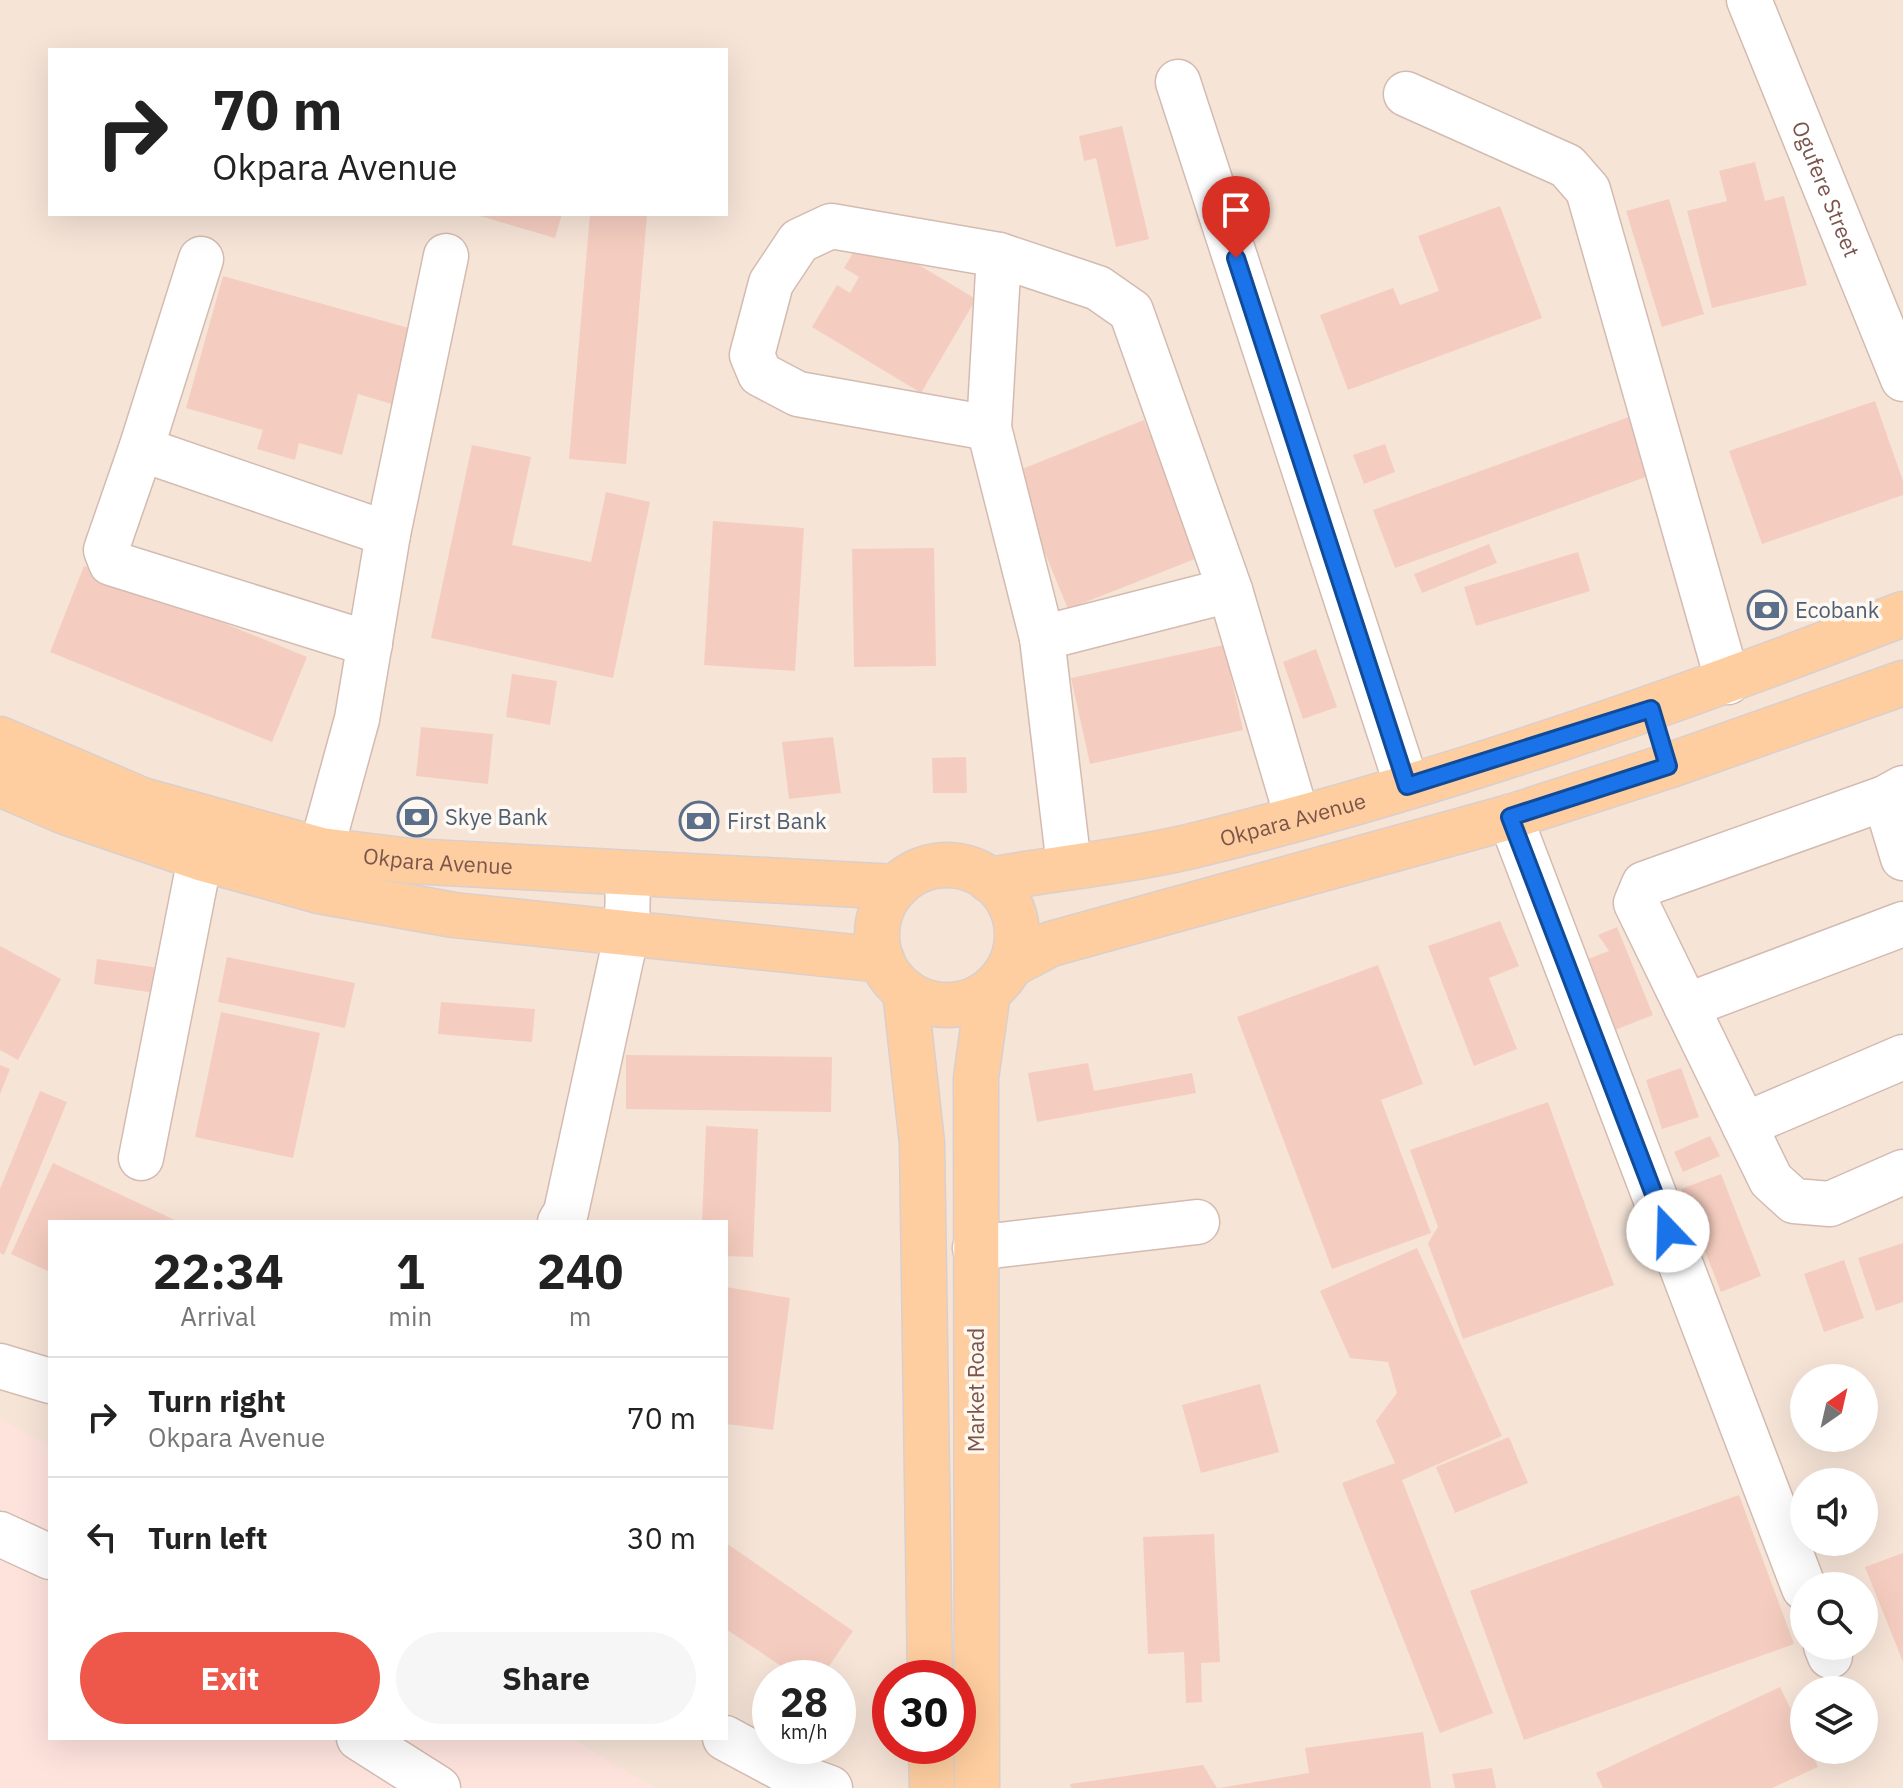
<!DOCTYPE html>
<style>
:root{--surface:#fff;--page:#f6f6f6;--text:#222;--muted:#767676;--line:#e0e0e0;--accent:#ed584a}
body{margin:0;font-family:"IBM Plex Sans",sans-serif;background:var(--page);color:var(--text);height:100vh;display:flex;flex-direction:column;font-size:30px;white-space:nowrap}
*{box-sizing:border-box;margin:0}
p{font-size:26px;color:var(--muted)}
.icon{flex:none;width:44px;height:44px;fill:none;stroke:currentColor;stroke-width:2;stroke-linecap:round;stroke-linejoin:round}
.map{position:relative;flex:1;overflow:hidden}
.panel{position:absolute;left:48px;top:1220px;width:680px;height:520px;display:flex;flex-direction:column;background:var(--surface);border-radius:0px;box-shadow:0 8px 32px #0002}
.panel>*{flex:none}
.hud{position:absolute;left:48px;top:48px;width:680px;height:168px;border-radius:0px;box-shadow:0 8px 32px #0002;background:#fff;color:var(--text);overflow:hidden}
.needle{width:52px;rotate:34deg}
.controls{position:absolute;left:1790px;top:1364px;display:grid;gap:16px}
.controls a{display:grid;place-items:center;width:88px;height:88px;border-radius:50%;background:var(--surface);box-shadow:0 8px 32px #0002;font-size:40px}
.speed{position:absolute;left:752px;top:1660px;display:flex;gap:16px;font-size:40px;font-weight:700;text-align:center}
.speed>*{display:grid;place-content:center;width:104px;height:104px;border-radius:50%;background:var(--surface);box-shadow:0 8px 32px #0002;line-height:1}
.speed small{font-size:20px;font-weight:400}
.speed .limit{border:12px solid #d22;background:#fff;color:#111}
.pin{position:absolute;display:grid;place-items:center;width:68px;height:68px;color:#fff;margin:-82px -34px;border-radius:50% 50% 50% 0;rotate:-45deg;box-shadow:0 0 8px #0007}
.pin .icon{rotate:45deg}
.me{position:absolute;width:88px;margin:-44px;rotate:339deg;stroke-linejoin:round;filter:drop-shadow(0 0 6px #0008)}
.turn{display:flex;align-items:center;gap:28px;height:168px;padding:0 32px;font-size:36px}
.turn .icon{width:104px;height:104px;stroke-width:2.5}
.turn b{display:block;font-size:56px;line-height:68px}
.eta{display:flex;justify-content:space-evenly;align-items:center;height:136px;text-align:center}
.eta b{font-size:48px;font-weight:700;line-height:56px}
.action{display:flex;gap:16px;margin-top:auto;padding:16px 32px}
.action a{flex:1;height:92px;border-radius:48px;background:var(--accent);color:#fff;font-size:32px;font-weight:700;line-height:92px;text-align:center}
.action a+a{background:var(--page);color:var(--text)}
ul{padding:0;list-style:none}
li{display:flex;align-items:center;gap:24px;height:120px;padding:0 32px;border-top:2px solid var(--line)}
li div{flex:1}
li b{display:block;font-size:30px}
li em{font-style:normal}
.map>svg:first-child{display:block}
.residential{fill:#f6e4d7;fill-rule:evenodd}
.commercial{fill:#fee3dd}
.building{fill:#f5cdc0}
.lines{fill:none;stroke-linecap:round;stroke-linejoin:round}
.minor-casing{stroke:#d4bbb1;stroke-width:47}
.major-casing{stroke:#dacfcd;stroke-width:47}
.minor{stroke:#fff;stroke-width:44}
.major{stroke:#fecea0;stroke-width:44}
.route-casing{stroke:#114b97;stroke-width:20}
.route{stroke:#1a73e8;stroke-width:14}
.labels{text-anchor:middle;stroke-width:7;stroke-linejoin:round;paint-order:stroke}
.street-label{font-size:22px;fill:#7b554b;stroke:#fff8f1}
.service-label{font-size:22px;fill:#4e5e75;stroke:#fff8f1;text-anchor:start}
</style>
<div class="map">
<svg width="1903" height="1788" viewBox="0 0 1903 1788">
<rect width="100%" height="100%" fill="#fef3ea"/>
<path class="residential" d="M0 0H1903V1788H0ZM50 50H726V214H50ZM50 1222H726V1738H50ZM1804 1378H1864V1438H1804ZM1804 1482H1864V1542H1804ZM1804 1586H1864V1646H1804ZM770 1678H838V1746H770ZM890 1678H958V1746H890ZM1804 1690H1864V1750H1804Z"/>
<path class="commercial" d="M0 1419 50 1446V1738H571L655 1788H0Z"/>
<path class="building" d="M1122 126 1149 239 1116 247 1096 158 1084 161 1079 136Z
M1755 162 1765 201 1784 196 1807 285 1712 308 1687 211 1727 201 1719 171Z
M1669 199 1704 314 1662 327 1626 211Z
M1500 206 1542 318 1348 390 1320 315 1393 288 1400 305 1439 291 1418 236Z
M473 214H562L555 238Z
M590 214H647L626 464 569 459Z
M865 233 976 299 921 393 812 327 837 285 850 293 859 277 844 268Z
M223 276 416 330 395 405 358 394 342 455 299 443 295 460 257 449 263 430 186 408Z
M1875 401 1903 481V495L1762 544 1729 451Z
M1629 417 1651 475 1395 568 1373 510Z
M1144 420 1200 557 1068 609 1012 473Z
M1385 444 1395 472 1364 484 1353 455Z
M472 445 531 457 512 545 591 562 606 492 650 502 613 678 431 638Z
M713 521 804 528 795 671 704 665Z
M1489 544 1497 563 1422 593 1414 574Z
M934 548 936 666 854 667 852 549Z
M1578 552 1590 591 1476 626 1464 587Z
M84 566 307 657 272 742 50 652Z
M1224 645 1243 730 1090 764 1071 678Z
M1316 649 1337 707 1303 719 1283 662Z
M512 674 557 681 550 725 506 717Z
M421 727 493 734 488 784 416 776Z
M833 737 841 793 789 799 782 742Z
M966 757 967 793H933L932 758Z
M1500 921 1519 966 1489 978 1517 1049 1474 1066 1428 946Z
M1617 927 1653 1015 1615 1030 1588 959 1609 951 1598 935Z
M0 946 61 979 18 1060 0 1050Z
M227 957 355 983 345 1028 218 1002Z
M97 959 166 969 162 994 94 984Z
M1378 965 1423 1084 1381 1100 1431 1233 1332 1269 1237 1017Z
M441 1002 535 1009 532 1042 438 1034Z
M221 1012 320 1033 293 1158 195 1137Z
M626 1055 832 1057 831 1112 626 1109Z
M1088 1063 1094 1091 1192 1073 1196 1093 1037 1122 1028 1073Z
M0 1065 10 1069 0 1094Z
M1681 1068 1699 1117 1662 1129 1646 1080Z
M40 1091 67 1102 4 1255 0 1253V1189Z
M1548 1102 1614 1285 1463 1339 1428 1243 1438 1227 1410 1150Z
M706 1126 758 1129 753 1257 726 1256V1222H702Z
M1710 1136 1720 1156 1683 1172 1674 1152Z
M53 1163 179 1222H50V1272L11 1254Z
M1721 1174 1761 1276 1721 1292 1681 1189Z
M1903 1243V1302L1876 1311 1858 1258Z
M1417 1248 1502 1436 1402 1480 1493 1713 1440 1733 1342 1483 1395 1463 1376 1421 1397 1393 1388 1362 1350 1358 1320 1291Z
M1844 1260 1864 1318 1824 1332 1804 1274Z
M726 1287 790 1298 773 1430 726 1424Z
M1260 1384 1279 1452 1201 1473 1182 1405Z
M1509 1437 1528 1483 1455 1513 1436 1467Z
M1739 1495 1794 1644 1524 1740 1470 1591Z
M1214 1534 1220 1662 1201 1663 1202 1702 1186 1703 1184 1652 1148 1654 1143 1537Z
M726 1543 853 1631 821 1678H799L726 1629Z
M1903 1553V1662L1865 1567Z
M1780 1687 1804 1737V1750H1810L1818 1767 1772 1788H1603L1596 1773Z
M1423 1732 1431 1788H1219L1309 1773 1305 1748Z
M1203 1765 1217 1788H1071L1070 1784Z
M1492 1768 1496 1788H1455L1452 1774Z"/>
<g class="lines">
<defs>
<g id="minor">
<path id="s1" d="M1749 0 1903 379"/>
<path d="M1178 82 1407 786"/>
<path d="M1406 94 1567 166 1588 190 1728 682"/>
<path d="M999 255 989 428 1042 638 1069 866"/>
<path d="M201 259 141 449 388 534"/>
<path d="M989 428 798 394 760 374 752 355 771 283 799 241 831 226 999 255 1098 288 1131 311 1230 590 1297 817"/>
<path d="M141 449 106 550 111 563 370 644"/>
<path d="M1042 638 1230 590"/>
<path d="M1903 788 1885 798 1644 884 1636 903 1771 1180 1794 1201 1830 1204 1903 1172"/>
<path d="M1885 798 1903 858"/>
<path d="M1510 817 1804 1588"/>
<path d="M319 889 321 850 357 719 388 534 446 256"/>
<path d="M1686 1006 1903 924"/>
<path d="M1744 1125 1903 1057"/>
<path d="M141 1158 200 858"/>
<path d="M560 1222 566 1212 627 932 628 875"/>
<path d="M975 1248 1197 1222"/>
<path d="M0 1366 50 1381"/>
<path d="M0 1534 50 1557"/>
<path d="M1826 1646 1830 1656"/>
<path d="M359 1738 438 1788"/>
<path d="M725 1738 792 1774 830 1788"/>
</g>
<g id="major">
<path id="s2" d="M0 739 142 800 321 850 410 861 896 887"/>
<path d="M0 784 65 812 200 858 319 891 454 915 882 960"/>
<circle cx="947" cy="935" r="70"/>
<path id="s3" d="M989 880C1056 868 1126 862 1192 846 1434 787 1671 704 1903 614"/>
<path d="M1011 965 1051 944 1510 817 1668 766 1903 683"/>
<path d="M905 991 922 1143 930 1678"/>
<path d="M931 1746 932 1788"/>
<path d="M977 1788 976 1078 988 992"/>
</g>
</defs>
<use href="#minor" class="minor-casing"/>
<use href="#major" class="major-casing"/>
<use href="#minor" class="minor"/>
<use href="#major" class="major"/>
</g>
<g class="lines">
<defs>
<path id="route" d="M1236 258 1407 786 1651 709 1668 766 1510 817 1668 1231"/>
</defs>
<use href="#route" class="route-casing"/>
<use href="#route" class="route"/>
</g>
<defs>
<symbol id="bank-ring" viewBox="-11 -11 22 22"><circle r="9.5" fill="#fff8f1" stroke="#5c6f8a" stroke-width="1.5"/><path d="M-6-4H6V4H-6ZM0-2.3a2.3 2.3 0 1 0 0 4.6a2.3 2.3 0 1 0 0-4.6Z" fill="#5c6f8a"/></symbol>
</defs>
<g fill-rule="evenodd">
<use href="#bank-ring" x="1745" y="588" width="44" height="44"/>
<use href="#bank-ring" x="395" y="795" width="44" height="44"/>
<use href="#bank-ring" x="677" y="799" width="44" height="44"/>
</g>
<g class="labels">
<g class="street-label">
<text dy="8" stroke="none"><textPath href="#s1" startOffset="204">Ogufere Street</textPath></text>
<text dy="8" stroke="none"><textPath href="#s3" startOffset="310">Okpara Avenue</textPath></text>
<text dy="8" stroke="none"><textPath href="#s2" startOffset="458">Okpara Avenue</textPath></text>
<text transform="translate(976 1390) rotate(-90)" y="8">Market Road</text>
</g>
<g class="service-label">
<text x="1795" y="618">Ecobank</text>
<text x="445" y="825">Skye Bank</text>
<text x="727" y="829">First Bank</text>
</g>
</g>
</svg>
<div class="controls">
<a><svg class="needle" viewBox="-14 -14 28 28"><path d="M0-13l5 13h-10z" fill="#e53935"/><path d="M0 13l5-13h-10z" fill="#767676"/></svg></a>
<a><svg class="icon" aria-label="sound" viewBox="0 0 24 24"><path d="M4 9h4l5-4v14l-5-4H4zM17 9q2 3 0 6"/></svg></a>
<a><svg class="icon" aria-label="search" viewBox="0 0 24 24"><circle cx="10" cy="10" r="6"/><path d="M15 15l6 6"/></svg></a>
<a><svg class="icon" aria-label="layers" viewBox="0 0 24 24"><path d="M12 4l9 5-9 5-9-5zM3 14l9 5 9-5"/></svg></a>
</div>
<div class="speed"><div>28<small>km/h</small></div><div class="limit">30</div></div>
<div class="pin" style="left:1236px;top:258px;background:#d93025"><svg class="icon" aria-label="arrive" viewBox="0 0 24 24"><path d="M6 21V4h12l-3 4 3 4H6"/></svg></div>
<svg class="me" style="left:1668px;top:1231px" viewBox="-20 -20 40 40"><circle r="19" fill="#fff"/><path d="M0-13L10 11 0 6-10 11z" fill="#1a73e8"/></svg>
<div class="hud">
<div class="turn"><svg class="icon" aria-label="right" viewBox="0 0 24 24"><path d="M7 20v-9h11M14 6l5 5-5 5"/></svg><div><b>70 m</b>Okpara Avenue</div></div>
</div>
<section class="panel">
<div class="eta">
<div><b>22:34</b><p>Arrival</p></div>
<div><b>1</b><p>min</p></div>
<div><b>240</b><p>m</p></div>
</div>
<ul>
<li><svg class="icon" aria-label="right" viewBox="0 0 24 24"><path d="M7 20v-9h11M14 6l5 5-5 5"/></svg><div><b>Turn right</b><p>Okpara Avenue</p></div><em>70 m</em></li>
<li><svg class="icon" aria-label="left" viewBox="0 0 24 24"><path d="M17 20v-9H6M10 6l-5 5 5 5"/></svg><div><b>Turn left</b></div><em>30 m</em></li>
</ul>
<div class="action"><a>Exit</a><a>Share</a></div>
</section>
</div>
